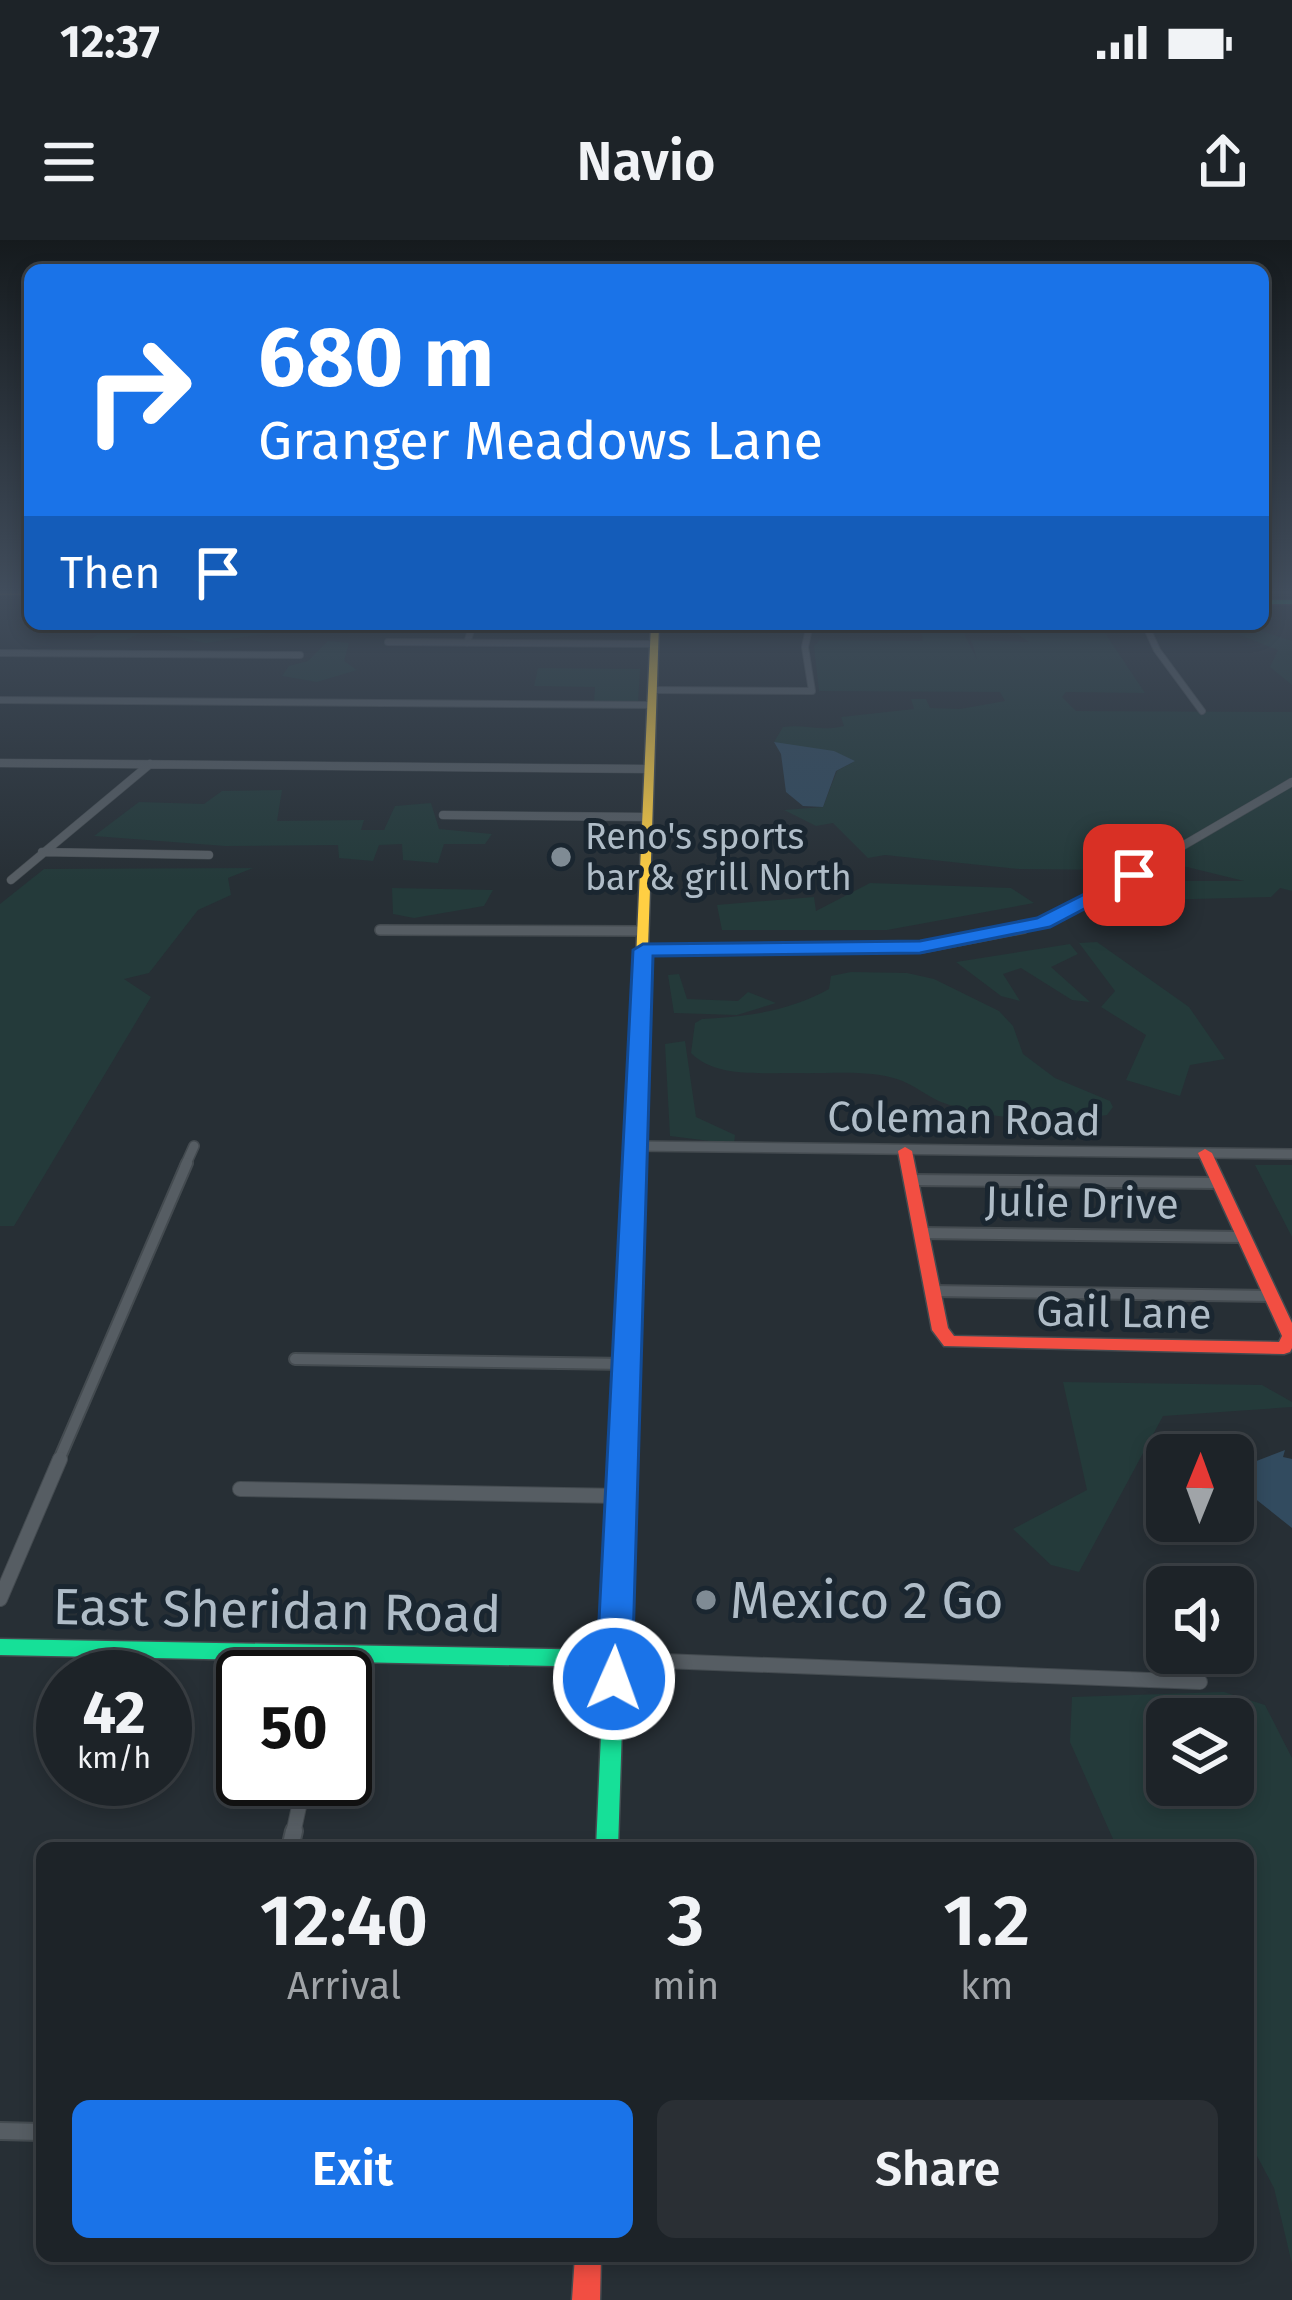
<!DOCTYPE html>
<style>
:root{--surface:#1d2328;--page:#2a2f34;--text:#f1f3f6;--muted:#a0a4a8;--line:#3b4045;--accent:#1a73e8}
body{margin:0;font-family:"Fira Sans",sans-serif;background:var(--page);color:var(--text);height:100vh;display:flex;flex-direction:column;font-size:45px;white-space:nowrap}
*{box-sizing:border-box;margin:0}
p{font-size:39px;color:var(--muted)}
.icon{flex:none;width:66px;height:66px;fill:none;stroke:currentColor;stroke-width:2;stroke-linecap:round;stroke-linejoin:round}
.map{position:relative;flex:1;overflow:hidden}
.panel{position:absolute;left:36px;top:1602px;width:1218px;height:420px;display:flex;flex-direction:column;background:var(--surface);border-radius:18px;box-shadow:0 6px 18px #0003,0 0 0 3px var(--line)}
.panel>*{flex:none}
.hud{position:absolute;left:24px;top:24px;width:1245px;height:366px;border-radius:18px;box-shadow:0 6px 18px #0003,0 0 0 3px var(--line);background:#1a73e8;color:#fff;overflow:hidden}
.needle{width:78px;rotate:1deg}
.fabs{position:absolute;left:1146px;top:1194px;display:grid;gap:24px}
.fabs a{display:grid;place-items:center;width:108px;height:108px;border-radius:18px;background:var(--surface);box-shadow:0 6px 18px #0003,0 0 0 3px var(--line);font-size:60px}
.speed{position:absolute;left:36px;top:1410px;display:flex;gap:24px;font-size:60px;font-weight:700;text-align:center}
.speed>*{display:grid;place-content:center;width:156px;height:156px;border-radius:50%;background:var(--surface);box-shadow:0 6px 18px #0003,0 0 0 3px var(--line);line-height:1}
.speed small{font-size:30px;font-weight:400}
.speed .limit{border:6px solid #111;border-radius:18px;background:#fff;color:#111}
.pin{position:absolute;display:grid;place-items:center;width:102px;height:102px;color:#fff;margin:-51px;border-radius:24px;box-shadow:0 6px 18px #0006}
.me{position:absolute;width:132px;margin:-66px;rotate:2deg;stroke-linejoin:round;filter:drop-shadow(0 0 9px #0008)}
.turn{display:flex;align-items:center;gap:42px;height:252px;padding:0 36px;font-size:54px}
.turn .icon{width:156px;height:156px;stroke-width:2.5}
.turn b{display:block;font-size:84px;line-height:102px}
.then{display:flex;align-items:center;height:114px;padding:0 36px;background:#0003;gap:24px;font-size:45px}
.eta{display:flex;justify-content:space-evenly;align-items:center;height:204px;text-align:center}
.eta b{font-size:72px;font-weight:600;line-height:84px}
.action{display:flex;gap:24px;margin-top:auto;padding:24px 36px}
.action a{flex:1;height:138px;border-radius:18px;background:var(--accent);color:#fff;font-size:48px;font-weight:600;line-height:138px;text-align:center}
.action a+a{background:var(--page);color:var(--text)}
.status{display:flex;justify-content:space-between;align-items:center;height:84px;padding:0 60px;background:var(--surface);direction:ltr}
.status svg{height:33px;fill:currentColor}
header{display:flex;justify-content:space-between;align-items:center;height:156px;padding:0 36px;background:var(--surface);font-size:54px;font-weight:600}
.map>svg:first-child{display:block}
.green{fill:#243a3a;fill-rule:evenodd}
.water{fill:#324b5f}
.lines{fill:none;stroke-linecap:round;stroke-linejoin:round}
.street-far5-casing{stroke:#444b50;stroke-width:8}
.street-far4-casing{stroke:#444b50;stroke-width:9}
.street-far3-casing{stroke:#444b50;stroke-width:12}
.street-far2-casing{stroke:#444b50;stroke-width:14}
.street-far1-casing{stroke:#444b50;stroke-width:16}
.street-casing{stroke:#444b50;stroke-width:20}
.fast-casing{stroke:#444b50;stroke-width:3}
.slow-casing{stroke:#444b50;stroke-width:3}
.jam-casing{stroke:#444b50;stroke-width:3}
.street-far5{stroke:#565d63;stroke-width:6}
.street-far4{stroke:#565d63;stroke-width:8}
.street-far3{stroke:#565d63;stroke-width:9}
.street-far2{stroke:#565d63;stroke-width:10}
.street-far1{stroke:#565d63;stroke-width:14}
.street{stroke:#565d63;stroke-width:16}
.fast{fill:#16e098;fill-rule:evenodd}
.slow{fill:#ffcf43;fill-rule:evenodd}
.jam{fill:#f24e42;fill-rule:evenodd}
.route{fill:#1a73e8;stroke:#114b97;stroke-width:3}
.poi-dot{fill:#7f8b94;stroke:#1a2630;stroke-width:4.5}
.labels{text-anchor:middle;stroke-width:10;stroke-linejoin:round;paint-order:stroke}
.far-poi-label{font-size:36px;fill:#afbcc7;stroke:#1a2630;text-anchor:start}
.street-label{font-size:42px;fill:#afbcc7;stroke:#1a2630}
.near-poi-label{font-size:51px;fill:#afbcc7;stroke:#1a2630;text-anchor:start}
.near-street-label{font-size:51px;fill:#afbcc7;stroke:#1a2630}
</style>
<div class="status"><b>12:37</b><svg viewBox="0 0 49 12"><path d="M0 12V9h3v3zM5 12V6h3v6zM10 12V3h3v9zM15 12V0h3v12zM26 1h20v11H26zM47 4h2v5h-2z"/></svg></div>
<header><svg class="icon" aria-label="menu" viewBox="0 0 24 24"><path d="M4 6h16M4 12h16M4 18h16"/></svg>Navio<svg class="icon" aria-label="share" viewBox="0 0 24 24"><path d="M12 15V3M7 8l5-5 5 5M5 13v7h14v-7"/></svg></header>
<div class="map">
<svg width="1292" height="2060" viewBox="0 0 1292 2060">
<rect width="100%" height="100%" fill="#272f35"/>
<path class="green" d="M116 384H277L269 393 206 403 146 390 126 400H89Z
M1002 384H1099L1145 453 1066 452 1062 457 1076 471 1292 472V651L1280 648 1271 657 1155 660 1148 641H1244L1187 627 1164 626 1168 623 1112 614 1122 630 1019 629 885 615 868 618 833 583 816 586 784 570 823 567 837 531 853 522 774 502 783 487C806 484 821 492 844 486L841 477 914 469 911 459H926L930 468 960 469 1005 461 1000 452 819 451 814 406 820 400 923 401 921 392H963L977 419 971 400 1029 402Z
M1212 384H1257L1261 391 1292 401V445L1270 427 1278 410Z
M328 401 349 403 344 421 357 430 317 442 282 436 289 426 308 421Z
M538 428 640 429 638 463H594L595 447 534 446Z
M282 550 277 581 364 580 361 590H384L395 566 431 563 439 589 492 594 485 604H444L438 623 403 620 402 604 379 605 373 621 339 618 338 605 225 606 94 596 139 562 204 564 222 551Z
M253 628 228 638 231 655 198 670 149 733 124 739 151 757 14 986H0V664L44 629Z
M870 643 1011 648 1034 663 887 690H722L717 665 814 657 816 671Z
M392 648 493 650 484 666 414 678 393 674Z
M1097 702 1189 767 1225 819 1190 825 1180 856 1126 840 1146 795 1101 767 1115 751 1079 703Z
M1070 704 1078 714 1051 727 1090 762 1072 760 1021 728 1003 734 1020 761 1001 756 956 722Z
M851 732 907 733 934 739 999 771 1013 786 1023 814 1055 838 1110 861 1113 867 1107 875C1053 883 993 881 941 862 927 856 914 845 900 840 869 829 830 834 797 833 763 832 717 839 691 813L695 783 702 779C746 777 790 771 829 749L831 736Z
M679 734 687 759 738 761 748 752 776 763 737 775 674 773 668 735Z
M685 801 696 877 735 895 734 904 670 896 665 804Z
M1255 925H1292V997Z
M1063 1142 1262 1145 1292 1162V1167L1163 1176 1079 1332 1051 1325 1013 1289 1087 1250Z
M1224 1452 1265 1465 1292 1518V2024L1274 1948 1248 1899V1608H1117L1070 1502 1072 1457ZM1167 1479H1233V1545H1167Z"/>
<path class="water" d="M774 502 834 511 855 521 836 531 823 567 803 566 786 552 781 514Z
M1285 1210 1283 1217 1292 1219V1288L1248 1253 1241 1227Z"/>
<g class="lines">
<defs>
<path id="street-far5" d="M1145 384 1157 410 1202 471
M388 402 654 404
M467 403 473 384
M0 413 300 415
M653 450 812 451 805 407 810 384
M0 460 652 465"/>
<path id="street-far4" d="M0 523 649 529
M443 575 647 577
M42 612 209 615
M11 640 150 524
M380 690 570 691
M1015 691 1071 671 1292 542"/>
<path id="street-far3" d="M380 690 644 691
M643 710 920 708 1024 688
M634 906 1292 914
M185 926 194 906"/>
<path id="street-far2" d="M910 940 1219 943
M921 993 1243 997
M932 1051 1271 1056
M295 1119 627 1124
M58 1222 187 923"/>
<path id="street-far1" d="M240 1249 621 1256
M0 1359 60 1219
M613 1419 1200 1442
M327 1437 333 1413
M293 1594 305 1539"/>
<path id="street" d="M290 1608 294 1591
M0 1891 42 1892"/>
<path id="fast" d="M1263 360H1292V364H1263Z
M633 939 640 943 618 1608H596L604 1427 0 1415V1399L605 1410 626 943Z"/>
<path id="slow" d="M0 352H30V355H0Z
M651 384H659L640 943 633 947 626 943Z"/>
<path id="jam" d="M905 907 912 911 948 1088 954 1096 1279 1102 1282 1096 1198 913 1205 909 1212 913 1292 1083V1108L1290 1112 1284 1114 944 1106 932 1090 898 911Z
M575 2016H601L600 2060H572Z"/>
</defs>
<use href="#street-far5" class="street-far5-casing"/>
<use href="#street-far4" class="street-far4-casing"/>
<use href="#street-far3" class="street-far3-casing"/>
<use href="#street-far2" class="street-far2-casing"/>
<use href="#street-far1" class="street-far1-casing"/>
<use href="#street" class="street-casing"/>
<use href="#fast" class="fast-casing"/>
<use href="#slow" class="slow-casing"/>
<use href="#jam" class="jam-casing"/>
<use href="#street-far5" class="street-far5"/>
<use href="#street-far4" class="street-far4"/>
<use href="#street-far3" class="street-far3"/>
<use href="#street-far2" class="street-far2"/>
<use href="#street-far1" class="street-far1"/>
<use href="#street" class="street"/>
<use href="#fast" class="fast"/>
<use href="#slow" class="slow"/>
<use href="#jam" class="jam"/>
</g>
<linearGradient id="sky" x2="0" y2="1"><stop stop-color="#151a1d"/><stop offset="0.55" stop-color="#414d5c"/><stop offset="1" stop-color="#414d5c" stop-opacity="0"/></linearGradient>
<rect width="1292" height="641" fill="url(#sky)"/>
<path class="route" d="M1134 629 1144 635 1141 639 1050 687 920 713 653 716 632 1439 627 1451 614 1455 601 1451 596 1439 633 710 643 704 920 701 1037 678Z"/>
<g class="poi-dot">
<circle cx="561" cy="617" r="12"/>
<circle cx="706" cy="1360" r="12"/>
</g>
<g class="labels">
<g class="far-poi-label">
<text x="585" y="609">Reno's sports<tspan x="585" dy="41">bar &amp; grill North</tspan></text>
</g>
<g class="street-label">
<text transform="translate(964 878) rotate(1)" y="15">Coleman Road</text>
<text transform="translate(1082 962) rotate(1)" y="15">Julie Drive</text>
<text transform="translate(1124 1072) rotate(1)" y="15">Gail Lane</text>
</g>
<g class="near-poi-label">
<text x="730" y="1378">Mexico 2 Go</text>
</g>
<g class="near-street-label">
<text transform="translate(277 1370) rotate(1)" y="18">East Sheridan Road</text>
</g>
</g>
</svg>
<div class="fabs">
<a><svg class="needle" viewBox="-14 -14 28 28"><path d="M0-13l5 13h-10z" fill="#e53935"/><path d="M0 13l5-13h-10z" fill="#a0a4a8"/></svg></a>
<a><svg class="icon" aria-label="sound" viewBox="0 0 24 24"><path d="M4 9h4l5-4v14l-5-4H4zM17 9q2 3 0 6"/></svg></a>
<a><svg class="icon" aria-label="layers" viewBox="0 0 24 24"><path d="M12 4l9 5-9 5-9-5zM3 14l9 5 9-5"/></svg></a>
</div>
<div class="speed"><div>42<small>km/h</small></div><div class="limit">50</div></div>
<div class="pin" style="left:1134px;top:635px;background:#d93025"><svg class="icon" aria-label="arrive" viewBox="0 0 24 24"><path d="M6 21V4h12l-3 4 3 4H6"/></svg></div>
<svg class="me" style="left:614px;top:1439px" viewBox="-20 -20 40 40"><circle r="17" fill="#1a73e8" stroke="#fff" stroke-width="3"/><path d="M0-11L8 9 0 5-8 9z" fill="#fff"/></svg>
<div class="hud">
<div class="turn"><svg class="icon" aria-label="right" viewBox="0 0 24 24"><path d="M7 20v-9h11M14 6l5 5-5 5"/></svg><div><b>680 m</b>Granger Meadows Lane</div></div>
<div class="then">Then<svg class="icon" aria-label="arrive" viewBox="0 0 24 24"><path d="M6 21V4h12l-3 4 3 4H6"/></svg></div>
</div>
<section class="panel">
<div class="eta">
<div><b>12:40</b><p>Arrival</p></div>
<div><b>3</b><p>min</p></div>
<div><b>1.2</b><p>km</p></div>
</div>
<div class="action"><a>Exit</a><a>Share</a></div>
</section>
</div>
